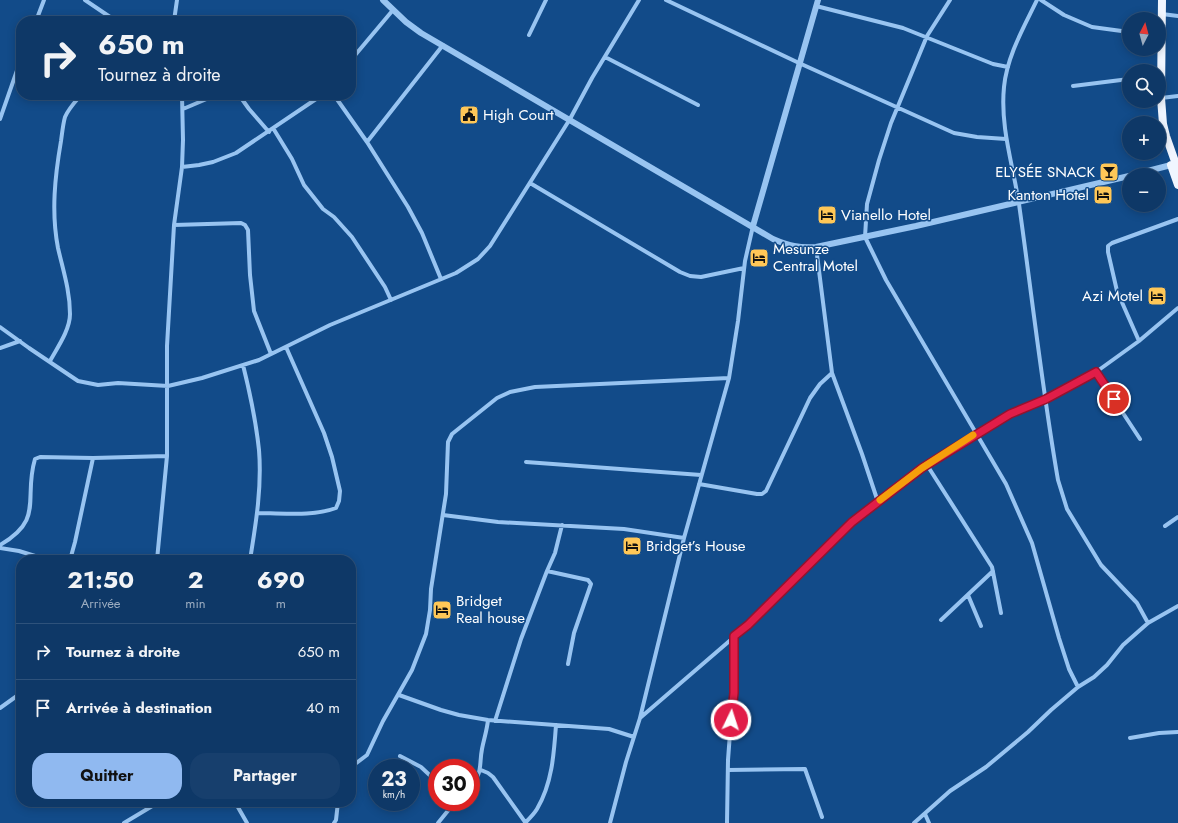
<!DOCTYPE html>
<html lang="fr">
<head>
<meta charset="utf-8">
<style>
	:root { --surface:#0e3867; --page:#173f6d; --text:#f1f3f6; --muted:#9bacc0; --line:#2e527b; --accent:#90b9f0 }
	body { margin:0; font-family:Jost,sans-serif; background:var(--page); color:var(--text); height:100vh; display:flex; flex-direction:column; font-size:15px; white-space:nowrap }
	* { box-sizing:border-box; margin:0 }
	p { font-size:13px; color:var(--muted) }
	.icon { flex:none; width:22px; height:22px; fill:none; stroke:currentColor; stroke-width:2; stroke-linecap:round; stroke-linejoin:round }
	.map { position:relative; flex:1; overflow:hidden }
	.drawer { position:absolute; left:16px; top:555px; width:340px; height:252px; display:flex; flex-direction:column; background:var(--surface); border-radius:16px; box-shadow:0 2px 10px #0003,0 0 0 1px var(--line) }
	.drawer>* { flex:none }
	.banner { position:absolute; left:16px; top:16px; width:340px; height:84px; border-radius:16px; box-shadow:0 2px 10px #0003,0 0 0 1px var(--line); background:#0e3867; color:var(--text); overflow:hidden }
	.needle { width:26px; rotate:6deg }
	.controls { position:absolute; left:1122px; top:12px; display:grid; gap:8px }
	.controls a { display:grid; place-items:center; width:44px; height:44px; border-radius:50%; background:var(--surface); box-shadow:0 2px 10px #0003,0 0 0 1px var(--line); font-size:20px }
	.speed { position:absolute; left:368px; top:759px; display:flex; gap:8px; font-size:20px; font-weight:700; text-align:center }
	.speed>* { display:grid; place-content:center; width:52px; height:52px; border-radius:50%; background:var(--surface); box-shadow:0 2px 10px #0003,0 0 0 1px var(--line); line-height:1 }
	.speed small { font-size:10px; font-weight:400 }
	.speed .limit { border:6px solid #d22; background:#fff; color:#111 }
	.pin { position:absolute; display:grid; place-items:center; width:34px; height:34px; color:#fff; margin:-17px; border:2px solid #fff; border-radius:50%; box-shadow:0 1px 4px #0007 }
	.me { position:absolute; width:44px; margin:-22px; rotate:4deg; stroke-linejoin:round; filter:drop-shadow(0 0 3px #0008) }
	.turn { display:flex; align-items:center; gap:14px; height:84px; padding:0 16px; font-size:18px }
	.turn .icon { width:52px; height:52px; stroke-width:2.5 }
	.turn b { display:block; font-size:28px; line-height:34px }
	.eta { display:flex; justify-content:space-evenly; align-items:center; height:68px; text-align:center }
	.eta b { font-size:24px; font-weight:700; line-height:28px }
	.cta { display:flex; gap:8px; margin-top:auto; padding:8px 16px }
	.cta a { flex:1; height:46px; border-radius:16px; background:var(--accent); color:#111; font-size:16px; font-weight:700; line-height:46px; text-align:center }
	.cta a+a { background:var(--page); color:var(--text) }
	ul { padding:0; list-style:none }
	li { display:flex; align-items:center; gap:12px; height:56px; padding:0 16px; border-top:1px solid var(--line) }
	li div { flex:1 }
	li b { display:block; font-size:15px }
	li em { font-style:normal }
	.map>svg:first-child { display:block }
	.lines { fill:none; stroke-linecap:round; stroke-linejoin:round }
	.minor { stroke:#98c4f1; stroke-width:4 }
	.tertiary { stroke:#98c4f1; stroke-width:6 }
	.trunk { stroke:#f0f6ff; stroke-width:8 }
	.route-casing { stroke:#92132f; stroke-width:10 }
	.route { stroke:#e11d48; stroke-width:7 }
	.slow { stroke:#f59e0b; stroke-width:7 }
	.labels { text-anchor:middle; stroke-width:3; stroke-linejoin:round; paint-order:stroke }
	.poi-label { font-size:15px; fill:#fff; stroke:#124b89; text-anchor:start }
</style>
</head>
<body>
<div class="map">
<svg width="1178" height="823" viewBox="0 0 1178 823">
	<rect width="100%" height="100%" fill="#124b89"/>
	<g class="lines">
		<path class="minor" d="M85 0 116 21
			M666 0 799 63 954 133 977 137 1006 139
			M950 0 927 36 891 123 879 160 867 204 865 237 886 280 1006 484 1032 543 1059 638 1069 669 1078 687
			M1037 0C1024 27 1007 56 1004 87 1000 127 1013 165 1019 204 1032 296 1042 388 1058 480L1067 509 1101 565 1137 603 1148 623
			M1041 0 1064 15 1092 27 1129 32
			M816 6 903 28 993 64 1008 67
			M1162 14 1178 16
			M36 21 44 0
			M174 21 177 0
			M529 35 546 0
			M605 57 698 105
			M351 60 393 10
			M1073 86 1129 79
			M239 95 249 109 269 132
			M334 95 367 142 408 207 422 233 441 279
			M1161 98 1178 96
			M183 109 216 95
			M0 119 21 59
			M273 128 292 159 304 185 323 209 334 217 352 237 385 287 391 300
			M367 142 443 45
			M182 167 199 165 213 162 236 153 322 95
			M530 183 680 272 690 276 701 277 744 268
			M174 225 241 223 245 225 248 230 250 275 254 311 271 354
			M816 247 832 373 862 454 878 502
			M0 327 29 348 78 381 98 385 118 383 168 386 202 378 259 360 330 325 456 273 478 259 490 246 570 119 592 78 639 0
			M1139 341 1117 291 1108 252V246L1112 243 1178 219
			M0 348 20 341
			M50 361C57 348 70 330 70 314 70 291 63 270 58 248 51 212 55 176 61 141 62 134 63 124 65 117 69 108 75 102 81 95
			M243 365C250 393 256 422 259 450 262 487 256 523 250 560
			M1096 372 1140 439
			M526 462 701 475
			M927 465 992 567 1001 613
			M699 484 757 494H762L766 491 810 398 820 384 832 373
			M258 513C283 513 312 517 336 508L339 501 340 491 332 457 324 433 286 347
			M443 515 498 522 624 529 684 538
			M1165 526 1178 517
			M0 545C45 519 23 499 35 459L40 457 93 458 167 456
			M0 548 19 551 48 560
			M70 560 75 542 93 458
			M157 560 167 456V346L174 225 182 167 183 140 182 95
			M547 571 588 580 591 584 574 633 568 664
			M968 595 981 626
			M941 620 993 571
			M399 695 441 710 459 715 488 720 609 729 634 737
			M0 708 21 693
			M640 718 748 625 852 522 922 468 1010 414 1046 399 1096 372 1139 341 1178 308
			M495 721 521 639 547 571 555 553 562 525
			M1130 738 1159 733 1178 732
			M400 756 421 767 437 782
			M351 767 367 755 383 721 412 670 426 634 430 610 431 589 446 494 448 442 452 434 497 398 510 392 535 387 729 378
			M481 770 488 773 493 777 525 822
			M728 770 805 769 822 817
			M471 785C483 773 479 764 482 749 484 739 487 730 488 720
			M235 802 247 823
			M925 814 929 823
			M124 823 159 802
			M334 823 336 820 338 802
			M438 823 455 802
			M525 823C529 819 534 814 537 809 552 784 554 754 556 725
			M610 823 626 762 640 718 684 538 729 378 738 321 745 261 753 226
			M727 823 728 760 733 693 734 636
			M914 823 950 791 986 767 1028 732 1051 710 1078 687 1094 677 1107 665 1123 645 1148 623 1178 606"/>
		<path class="tertiary" d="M383 0 406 22 421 33 773 239C789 246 799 248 816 247L916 226 1129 176
			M1132 175 1175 164
			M753 226 818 0"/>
		<path class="trunk" d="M1162 0 1161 98 1163 124 1166 136 1178 170
			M1171 165 1178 185"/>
	</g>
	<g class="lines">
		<defs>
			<path id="route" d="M731 720 734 693V636L748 625 852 522 922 468 1010 414 1046 399 1096 372 1114 399"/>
		</defs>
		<use href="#route" class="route-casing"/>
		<use href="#route" class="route"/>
		<path class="slow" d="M880 500 922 468 973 435"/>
	</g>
	<defs>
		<symbol id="civic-square" viewBox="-11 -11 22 22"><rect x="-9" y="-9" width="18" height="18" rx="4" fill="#ffc757" stroke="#124b89"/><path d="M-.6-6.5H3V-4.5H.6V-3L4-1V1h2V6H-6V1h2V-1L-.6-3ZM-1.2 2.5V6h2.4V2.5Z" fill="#111"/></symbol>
		<symbol id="bar-square" viewBox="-11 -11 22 22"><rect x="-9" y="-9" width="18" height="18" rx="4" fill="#ffc757" stroke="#124b89"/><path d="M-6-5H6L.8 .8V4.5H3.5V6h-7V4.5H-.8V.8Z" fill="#111"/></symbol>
		<symbol id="hotel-square" viewBox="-11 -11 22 22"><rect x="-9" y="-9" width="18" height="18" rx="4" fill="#ffc757" stroke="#124b89"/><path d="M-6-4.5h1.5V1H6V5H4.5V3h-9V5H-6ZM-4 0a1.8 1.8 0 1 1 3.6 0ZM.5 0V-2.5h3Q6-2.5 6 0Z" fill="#111"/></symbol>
	</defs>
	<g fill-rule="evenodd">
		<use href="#civic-square" x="458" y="104" width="22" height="22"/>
		<use href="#bar-square" x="1098" y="161" width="22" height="22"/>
		<use href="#hotel-square" x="1092" y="184" width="22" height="22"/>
		<use href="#hotel-square" x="816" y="204" width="22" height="22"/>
		<use href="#hotel-square" x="748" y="247" width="22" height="22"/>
		<use href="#hotel-square" x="1146" y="285" width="22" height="22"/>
		<use href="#hotel-square" x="621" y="535" width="22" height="22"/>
		<use href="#hotel-square" x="431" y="599" width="22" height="22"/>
	</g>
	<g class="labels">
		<g class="poi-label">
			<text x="483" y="120">High Court</text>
			<text x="1095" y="177" text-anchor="end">ELYSÉE SNACK</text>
			<text x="1089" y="200" text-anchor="end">Kanton Hotel</text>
			<text x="841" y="220">Vianello Hotel</text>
			<text x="773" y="254">Mesunze<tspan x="773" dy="17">Central Motel</tspan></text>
			<text x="1143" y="301" text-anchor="end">Azi Motel</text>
			<text x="646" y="551">Bridget’s House</text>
			<text x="456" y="606">Bridget<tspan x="456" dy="17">Real house</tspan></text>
		</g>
	</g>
</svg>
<div class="controls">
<a><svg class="needle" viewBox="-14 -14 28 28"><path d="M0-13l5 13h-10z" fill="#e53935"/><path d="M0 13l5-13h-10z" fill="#9bacc0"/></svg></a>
<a><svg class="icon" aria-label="search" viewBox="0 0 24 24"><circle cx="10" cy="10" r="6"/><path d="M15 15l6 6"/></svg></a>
<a>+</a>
<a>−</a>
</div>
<div class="speed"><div>23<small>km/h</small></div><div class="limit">30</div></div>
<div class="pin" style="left:1114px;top:399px;background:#d93025"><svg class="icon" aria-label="arrive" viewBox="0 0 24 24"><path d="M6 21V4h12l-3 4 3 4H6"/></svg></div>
<svg class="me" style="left:731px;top:720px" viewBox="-20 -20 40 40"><circle r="17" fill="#e11d48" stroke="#fff" stroke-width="3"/><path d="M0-11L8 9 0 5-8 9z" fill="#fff"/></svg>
<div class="banner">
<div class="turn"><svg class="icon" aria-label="right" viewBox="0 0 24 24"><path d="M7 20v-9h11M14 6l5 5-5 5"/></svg><div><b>650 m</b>Tournez à droite</div></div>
</div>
<section class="drawer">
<div class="eta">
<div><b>21:50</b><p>Arrivée</p></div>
<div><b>2</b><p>min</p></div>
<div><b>690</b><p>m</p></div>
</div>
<ul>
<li><svg class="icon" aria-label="right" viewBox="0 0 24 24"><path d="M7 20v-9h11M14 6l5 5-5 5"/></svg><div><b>Tournez à droite</b></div><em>650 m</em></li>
<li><svg class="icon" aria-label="arrive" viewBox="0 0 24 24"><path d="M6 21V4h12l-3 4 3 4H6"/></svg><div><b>Arrivée à destination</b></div><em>40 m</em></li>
</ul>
<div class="cta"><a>Quitter</a><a>Partager</a></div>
</section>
</div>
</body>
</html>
